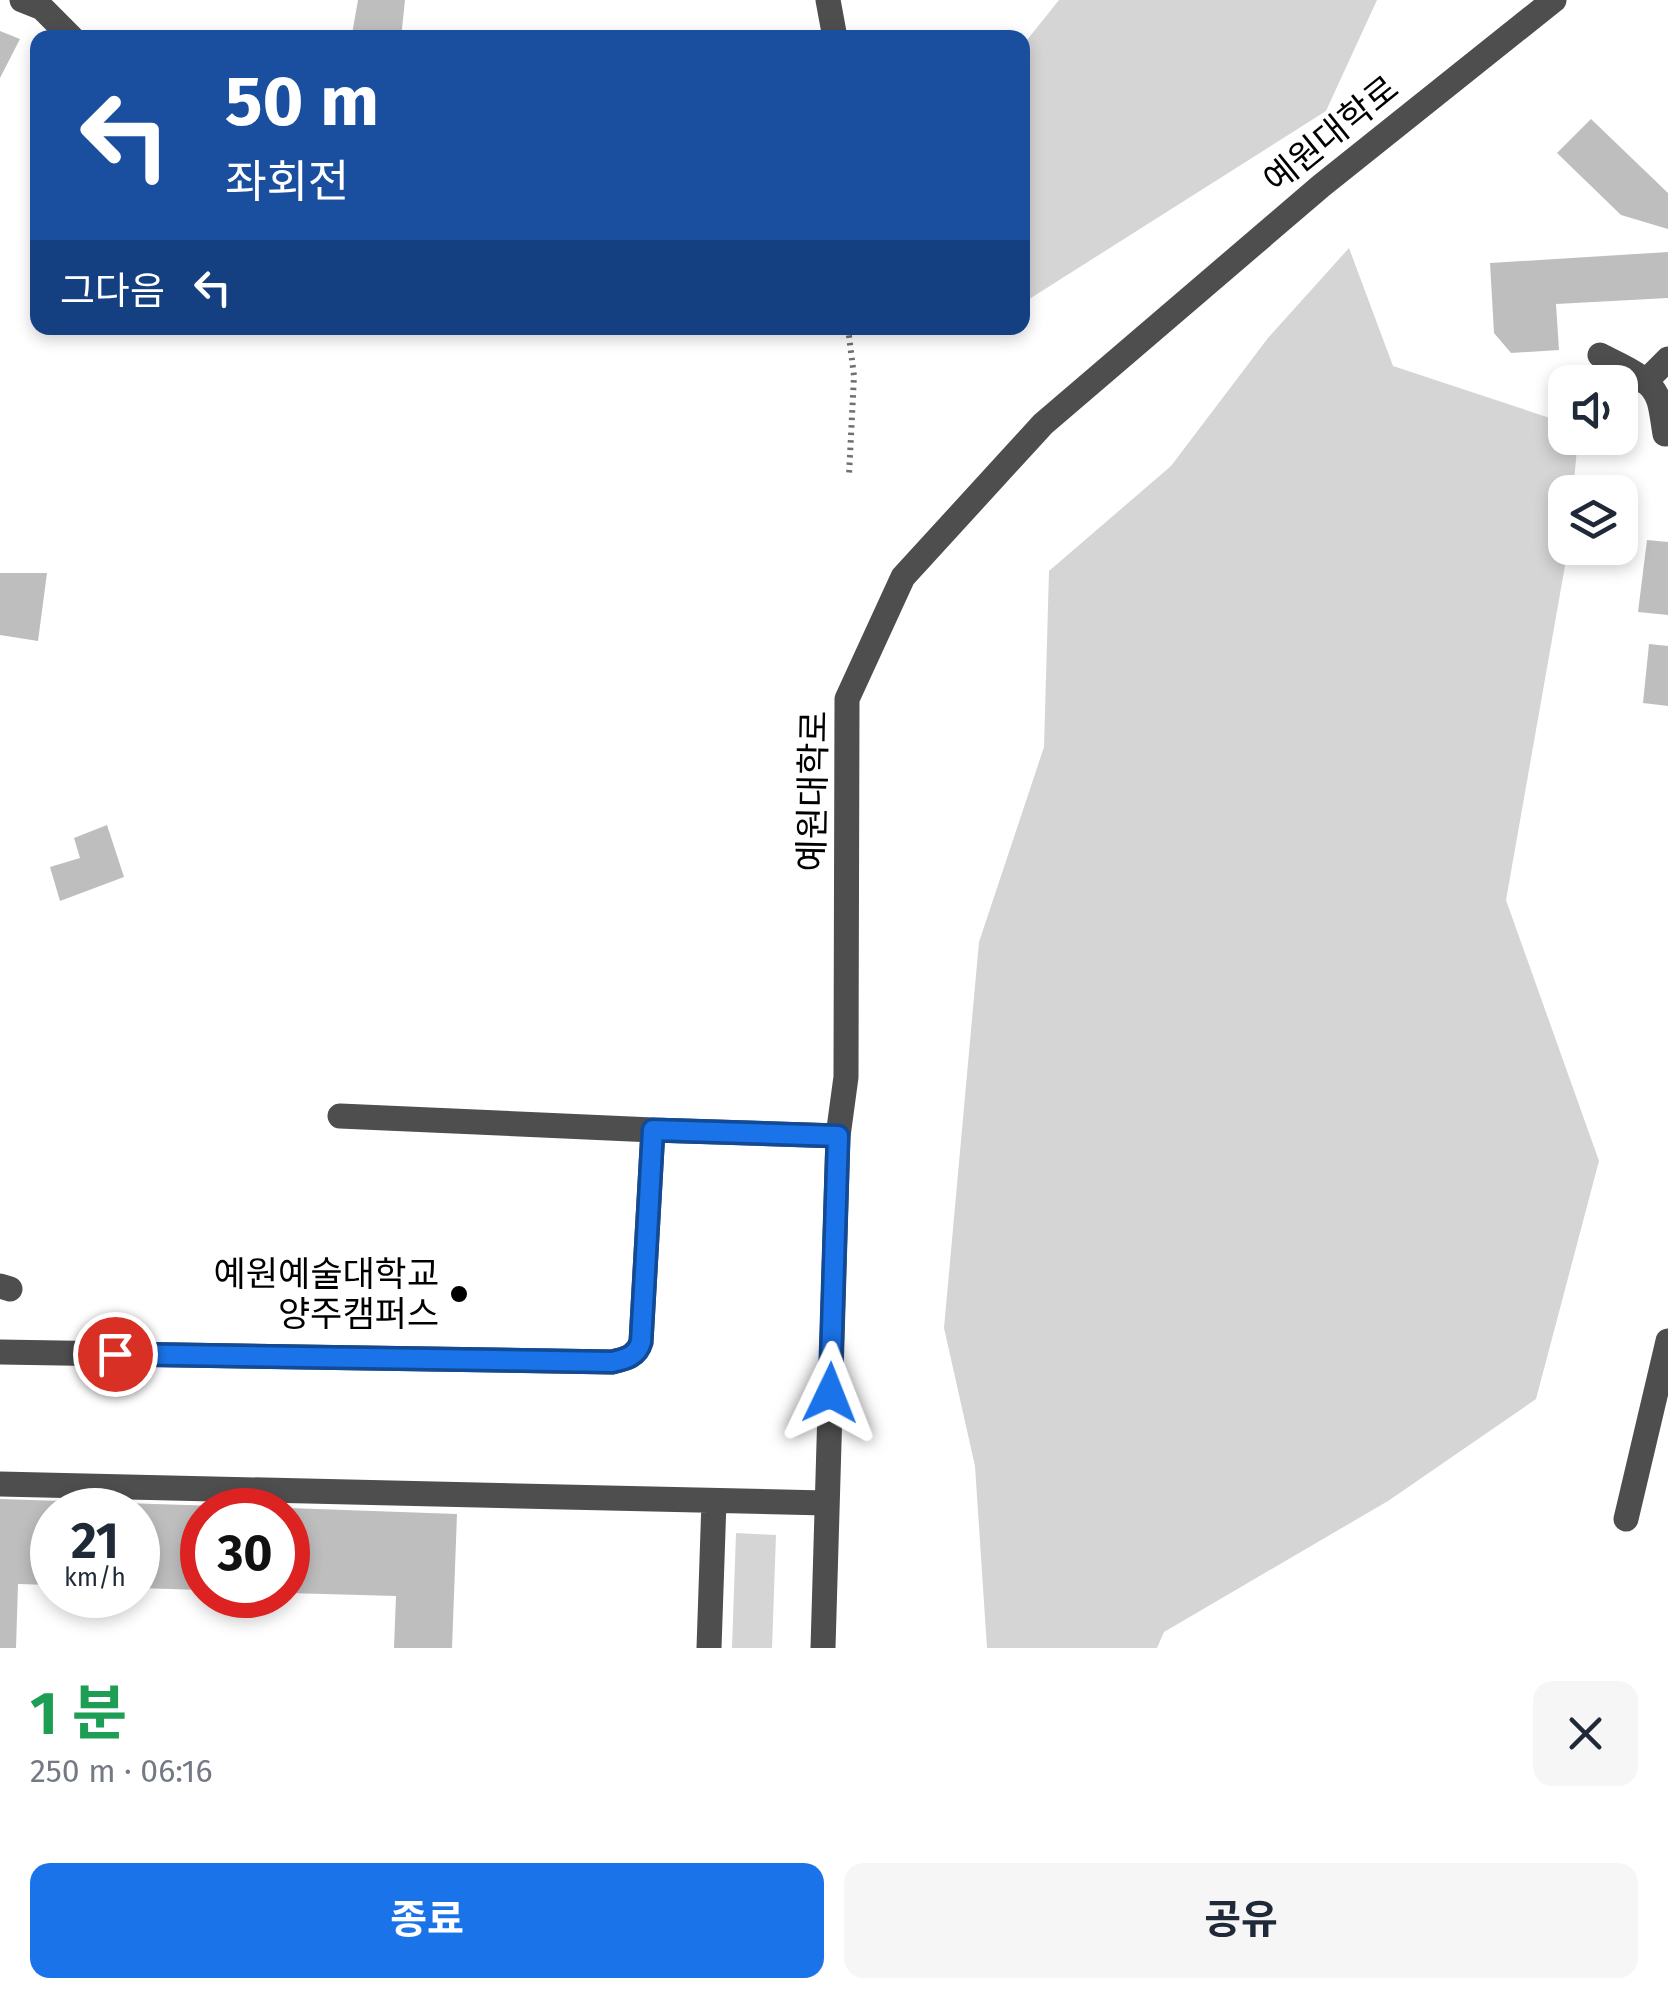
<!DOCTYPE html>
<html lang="ko">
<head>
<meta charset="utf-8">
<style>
	:root { --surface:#fff; --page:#f6f6f7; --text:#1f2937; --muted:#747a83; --accent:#1a73e8 }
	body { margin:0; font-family:"Fira Sans","Noto Sans KR",sans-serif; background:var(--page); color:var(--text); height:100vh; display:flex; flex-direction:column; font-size:38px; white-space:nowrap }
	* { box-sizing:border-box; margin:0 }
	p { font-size:32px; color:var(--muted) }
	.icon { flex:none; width:55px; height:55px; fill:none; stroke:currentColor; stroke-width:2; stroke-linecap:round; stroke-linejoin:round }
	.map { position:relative; height:1648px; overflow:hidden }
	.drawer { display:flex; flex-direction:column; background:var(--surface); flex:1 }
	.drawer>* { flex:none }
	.hud { position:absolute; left:30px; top:30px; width:1000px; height:305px; border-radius:20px; box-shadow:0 5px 15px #0003; background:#1a4fa0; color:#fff; overflow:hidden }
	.tools { position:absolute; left:1548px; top:365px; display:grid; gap:20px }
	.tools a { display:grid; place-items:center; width:90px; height:90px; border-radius:20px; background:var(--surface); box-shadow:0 5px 15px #0003; font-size:50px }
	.speed { position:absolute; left:30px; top:1488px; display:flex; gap:20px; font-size:50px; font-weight:700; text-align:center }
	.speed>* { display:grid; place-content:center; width:130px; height:130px; border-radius:50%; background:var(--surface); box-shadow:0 5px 15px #0003; line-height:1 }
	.speed small { font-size:25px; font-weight:400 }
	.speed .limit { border:15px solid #d22; background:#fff; color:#111 }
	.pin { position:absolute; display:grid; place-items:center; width:85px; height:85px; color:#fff; margin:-42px; border:5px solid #fff; border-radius:50%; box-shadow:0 2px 10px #0007 }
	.me { position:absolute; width:110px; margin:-55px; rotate:2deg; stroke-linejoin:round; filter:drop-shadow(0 0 8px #0008) }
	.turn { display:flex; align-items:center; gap:35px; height:210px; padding:0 30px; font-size:45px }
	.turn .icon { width:130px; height:130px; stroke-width:2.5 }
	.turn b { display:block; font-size:70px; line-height:85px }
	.then { display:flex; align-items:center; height:95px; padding:0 30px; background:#0003; gap:20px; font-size:38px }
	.round { display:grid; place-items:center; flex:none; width:105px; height:105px; border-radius:20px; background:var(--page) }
	.headline { display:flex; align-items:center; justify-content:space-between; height:170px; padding:0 30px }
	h1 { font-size:60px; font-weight:700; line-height:75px; color:#1e9e55 }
	.action { display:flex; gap:20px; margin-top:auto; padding:20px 30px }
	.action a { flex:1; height:115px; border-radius:20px; background:var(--accent); color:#fff; font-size:40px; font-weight:700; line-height:115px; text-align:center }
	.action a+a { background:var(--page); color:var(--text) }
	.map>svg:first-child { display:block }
	.green { fill:#d5d5d5 }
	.building { fill:#bebebe }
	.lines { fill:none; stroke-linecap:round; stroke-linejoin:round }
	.path { stroke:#707070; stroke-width:6; stroke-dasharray:2.5 5; stroke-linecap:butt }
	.minor { stroke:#4e4e4e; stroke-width:25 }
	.route-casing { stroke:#114b97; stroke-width:25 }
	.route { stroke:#1a73e8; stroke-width:18 }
	.poi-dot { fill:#000; stroke:#fff; stroke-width:4 }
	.labels { text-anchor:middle; stroke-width:8; stroke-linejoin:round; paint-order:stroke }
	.street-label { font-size:35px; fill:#000; stroke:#fff }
	.poi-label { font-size:35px; fill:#000; stroke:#fff; text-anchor:end }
</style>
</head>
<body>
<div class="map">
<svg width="1668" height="1648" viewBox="0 0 1668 1648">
	<rect width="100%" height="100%" fill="#fff"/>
	<path class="green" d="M1059 0H1377L1326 111 1023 303V45Z
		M1349 248 1393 366 1565 423V438H1578L1573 492H1565L1566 560 1506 900 1599 1161 1536 1399 1388 1501 1164 1632 1157 1648H987L975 1466 944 1328 979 942 1044 747 1049 571 1171 466 1268 338Z
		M736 1533 776 1535 772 1648H732Z"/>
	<path class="building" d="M358 0H405L401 38 352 34Z
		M0 31 20 39 0 78Z
		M1591 119 1668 193V229L1621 215 1557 153Z
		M1668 252V298L1556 304 1559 350 1511 353 1494 333 1490 263Z
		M1647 540 1668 542V615L1638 612Z
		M0 573H47L38 641 0 635Z
		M1649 644 1668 646V706L1643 703Z
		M107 825 124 877 60 901 50 867 80 858 74 838Z
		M0 1499 248 1507V1510H202V1590L138 1588V1510H52V1585L18 1584 16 1648H0Z
		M288 1508 457 1514 452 1648H394L396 1596 288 1593Z"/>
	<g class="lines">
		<path class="path" d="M848 328 854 376 849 475"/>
		<path class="minor" d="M22 0 42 8 72 38
			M828 0 835 38
			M1600 355C1620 366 1651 376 1659 401 1662 411 1663 423 1665 434
			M1645 382 1668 359
			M340 1116 653 1130
			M0 1286 10 1289
			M0 1352 612 1362C626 1359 637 1356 641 1342L653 1130 838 1136
			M0 1484 826 1503
			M1626 1519 1668 1341
			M709 1648 714 1501
			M823 1648 838 1136 846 1077 847 699 903 577 1043 424 1321 186 1554 0"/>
	</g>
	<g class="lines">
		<defs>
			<path id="route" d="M115 1354 612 1362C626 1359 637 1356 641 1342L653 1130 838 1136 830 1393"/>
		</defs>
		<use href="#route" class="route-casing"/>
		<use href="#route" class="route"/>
	</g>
	<circle class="poi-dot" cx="459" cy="1294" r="10"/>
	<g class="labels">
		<g class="street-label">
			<text transform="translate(1331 134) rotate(-39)" y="12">예원대학로</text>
			<text transform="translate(813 791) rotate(-89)" y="12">예원대학로</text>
		</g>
		<g class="poi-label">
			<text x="439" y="1286">예원예술대학교<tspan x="439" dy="40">양주캠퍼스</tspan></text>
		</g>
	</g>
</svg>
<div class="tools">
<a><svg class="icon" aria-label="sound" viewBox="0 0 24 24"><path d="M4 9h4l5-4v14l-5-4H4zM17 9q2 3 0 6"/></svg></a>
<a><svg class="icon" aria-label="layers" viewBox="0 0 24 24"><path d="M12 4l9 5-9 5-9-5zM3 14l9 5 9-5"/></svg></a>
</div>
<div class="speed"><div>21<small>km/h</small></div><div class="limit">30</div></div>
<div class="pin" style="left:115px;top:1354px;background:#d93025"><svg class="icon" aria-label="arrive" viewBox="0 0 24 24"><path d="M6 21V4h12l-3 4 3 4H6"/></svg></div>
<svg class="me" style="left:830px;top:1393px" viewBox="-20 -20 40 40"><path d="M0-17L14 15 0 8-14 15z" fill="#1a73e8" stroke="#fff" stroke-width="4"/></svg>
<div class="hud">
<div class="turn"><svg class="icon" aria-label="left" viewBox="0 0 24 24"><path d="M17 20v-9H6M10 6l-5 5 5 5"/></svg><div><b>50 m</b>좌회전</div></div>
<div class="then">그다음<svg class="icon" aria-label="left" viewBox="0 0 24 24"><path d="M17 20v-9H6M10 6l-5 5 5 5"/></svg></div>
</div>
</div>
<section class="drawer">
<div class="headline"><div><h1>1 분</h1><p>250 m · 06:16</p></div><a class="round"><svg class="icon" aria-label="close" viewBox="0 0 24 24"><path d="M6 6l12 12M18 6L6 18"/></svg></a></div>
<div class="action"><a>종료</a><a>공유</a></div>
</section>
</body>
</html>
